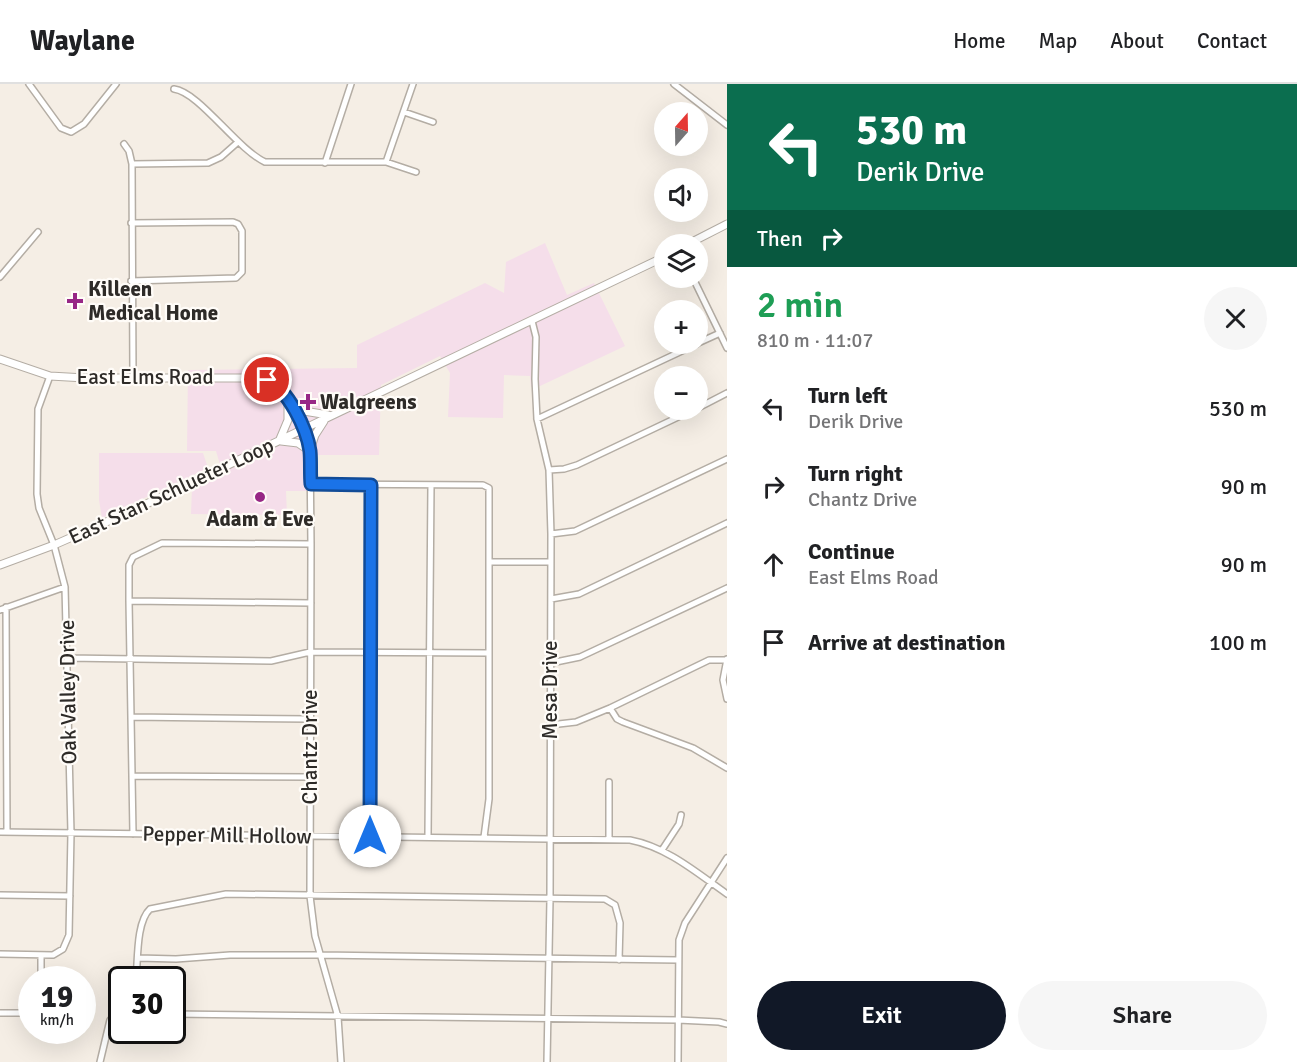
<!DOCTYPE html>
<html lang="en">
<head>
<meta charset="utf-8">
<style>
	:root { --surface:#fff; --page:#f6f6f6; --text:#202124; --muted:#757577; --line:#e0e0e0; --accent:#111827 }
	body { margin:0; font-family:Signika,sans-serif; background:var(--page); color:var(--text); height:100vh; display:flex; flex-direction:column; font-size:22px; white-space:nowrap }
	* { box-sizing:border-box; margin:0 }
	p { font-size:20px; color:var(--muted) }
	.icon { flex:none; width:33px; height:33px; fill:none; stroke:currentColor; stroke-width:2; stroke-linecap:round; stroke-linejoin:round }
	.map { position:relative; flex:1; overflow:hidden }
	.side { display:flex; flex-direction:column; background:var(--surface); width:570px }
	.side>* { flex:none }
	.banner { background:#0b6e4f; color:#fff; overflow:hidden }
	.needle { width:39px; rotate:20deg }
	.fabs { position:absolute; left:654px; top:18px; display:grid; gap:12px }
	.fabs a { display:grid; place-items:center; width:54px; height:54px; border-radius:50%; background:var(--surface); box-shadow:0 6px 24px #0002; font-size:30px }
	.speed { position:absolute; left:18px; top:882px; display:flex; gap:12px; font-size:30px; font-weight:700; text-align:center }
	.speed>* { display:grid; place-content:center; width:78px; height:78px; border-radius:50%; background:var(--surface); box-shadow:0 6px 24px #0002; line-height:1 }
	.speed small { font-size:15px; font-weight:400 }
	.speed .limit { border:3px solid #111; border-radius:9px; background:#fff; color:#111 }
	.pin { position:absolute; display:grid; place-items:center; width:51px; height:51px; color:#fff; margin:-26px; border:3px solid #fff; border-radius:50%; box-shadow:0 2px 6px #0007 }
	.me { position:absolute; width:66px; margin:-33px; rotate:0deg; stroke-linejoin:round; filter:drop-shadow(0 0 4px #0008) }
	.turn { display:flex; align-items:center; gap:21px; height:126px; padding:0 30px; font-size:27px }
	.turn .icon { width:78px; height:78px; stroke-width:2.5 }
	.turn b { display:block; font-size:42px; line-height:51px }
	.then { display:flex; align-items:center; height:57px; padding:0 30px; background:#0003; gap:12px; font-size:22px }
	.round { display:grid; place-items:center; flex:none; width:63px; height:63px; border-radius:32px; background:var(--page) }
	.summary { display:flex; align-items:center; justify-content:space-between; height:102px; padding:0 30px }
	h1 { font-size:36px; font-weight:600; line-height:45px; color:#1e9e55 }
	.button { display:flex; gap:12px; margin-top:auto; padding:12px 30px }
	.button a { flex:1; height:69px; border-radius:36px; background:var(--accent); color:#fff; font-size:24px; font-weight:600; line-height:69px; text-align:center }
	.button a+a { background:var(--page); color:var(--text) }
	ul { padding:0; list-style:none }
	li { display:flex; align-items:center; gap:18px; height:78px; padding:0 30px }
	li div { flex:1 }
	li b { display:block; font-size:22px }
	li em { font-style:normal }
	header { display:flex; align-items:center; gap:36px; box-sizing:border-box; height:84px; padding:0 30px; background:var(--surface); border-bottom:2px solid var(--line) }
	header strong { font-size:28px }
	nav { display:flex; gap:33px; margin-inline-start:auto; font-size:21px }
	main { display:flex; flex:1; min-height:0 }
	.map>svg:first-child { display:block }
	.commercial { fill:#f5deea }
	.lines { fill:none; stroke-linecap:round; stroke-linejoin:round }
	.minor-casing { stroke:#b4ada4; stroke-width:8 }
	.major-casing { stroke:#b4ada4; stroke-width:9 }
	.minor { stroke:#fff; stroke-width:5 }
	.major { stroke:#fff; stroke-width:7 }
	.route-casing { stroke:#114b97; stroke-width:15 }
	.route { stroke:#1a73e8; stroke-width:10 }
	.poi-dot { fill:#972786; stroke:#fffcf8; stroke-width:2 }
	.labels { text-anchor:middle; stroke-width:4.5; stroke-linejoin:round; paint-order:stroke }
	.poi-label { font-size:21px; font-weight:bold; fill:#2e2b28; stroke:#fffcf8; text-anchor:start }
	.street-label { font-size:21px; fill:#2e2b28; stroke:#fffcf8 }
</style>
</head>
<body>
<header>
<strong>Waylane</strong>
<nav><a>Home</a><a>Map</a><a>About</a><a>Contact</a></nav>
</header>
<main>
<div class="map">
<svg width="727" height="978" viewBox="0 0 727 978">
	<rect width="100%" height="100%" fill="#f5eee5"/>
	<path class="commercial" d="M545 159 567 211 594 199 625 262 540 302 531 303 530 292 504 291 503 334 448 333 450 289 440 272 381 301 379 371H313L312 407H286L287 431 191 430 192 404 223 391 216 367H187L188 286 357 284V261L485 199 504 209 506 178Z
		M99 369H203L208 384 102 434 99 416Z"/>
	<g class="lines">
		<defs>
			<path id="minor" d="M29 0 61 44 71 48 84 40 116 0
				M674 0 727 41
				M174 5C199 8 237 65 265 78H386L413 0
				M404 28 433 38
				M124 60 129 67 132 80 133 294
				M386 78 416 88
				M325 79 351 0
				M132 80 208 79 221 73 238 58
				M131 139 233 138 238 140 242 147V188L236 194 131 197
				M0 193 38 148
				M693 194 727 264
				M532 237 536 253 535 295 537 335 549 386 551 450 550 815 547 978
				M698 259 720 249
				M698 324 727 309
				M537 335 697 260
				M303 345 310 366 311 460 310 812 315 852 338 933 341 978
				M549 386 564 385 577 381 693 326
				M311 400 483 401 489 404V715L484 753
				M551 450 575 447 727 375
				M490 478H551
				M551 515 579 510 727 439
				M129 517 311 519
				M6 523 7 748
				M0 526 65 503
				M67 574 271 577 310 568 489 569
				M727 575 723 596 727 615
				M551 579 580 573 727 504
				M610 624 617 635 623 638 693 664 727 684
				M131 633 309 635
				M550 641 576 638 610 624 709 576H727
				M132 692 310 693
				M0 748 630 756C667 763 697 789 727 810
				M133 750 129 517V481L133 473 162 459 311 460
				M370 752 371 401
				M428 752 431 401
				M609 755V698
				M662 766 679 740 681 731
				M0 811 70 812
				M0 870 53 871 63 865 69 851 71 749 65 503 54 461 39 424 37 410 38 325 50 292
				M41 871V896
				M138 874 176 875 230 871H320L678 876
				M136 896C138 876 136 838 150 825L226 810 605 815 615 821 620 839 619 876
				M0 929H24L32 926
				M172 930 678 936 719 938 727 940
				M100 978 110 936 122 924
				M678 978 679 856 685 839 727 774"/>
			<path id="major" d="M688 160 727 140
				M0 275 50 292 85 294H260C284 300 294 324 303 345
				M294 320 304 327 328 331
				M280 355 288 336V317
				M281 357 298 359 310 367
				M310 366 315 351 324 337
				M0 481 54 461 138 424 664 173"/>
		</defs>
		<use href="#minor" class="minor-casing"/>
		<use href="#major" class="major-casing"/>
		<use href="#minor" class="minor"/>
		<use href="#major" class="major"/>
	</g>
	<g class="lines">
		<defs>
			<path id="route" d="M267 296C288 305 307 345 310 367 311 378 310 390 311 400L371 401 370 752"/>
		</defs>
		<use href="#route" class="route-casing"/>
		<use href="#route" class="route"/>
	</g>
	<g class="poi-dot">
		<path d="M72 208h6v6h6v6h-6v6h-6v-6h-6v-6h6z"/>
		<path d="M305 309h6v6h6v6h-6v6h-6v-6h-6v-6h6z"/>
		<circle cx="260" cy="413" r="6"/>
	</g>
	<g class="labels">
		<g class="poi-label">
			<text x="88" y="212">Killeen<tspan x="88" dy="24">Medical Home</tspan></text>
			<text x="320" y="325">Walgreens</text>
			<text x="260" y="442" text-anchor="middle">Adam &amp; Eve</text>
		</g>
		<g class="street-label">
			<text x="145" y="300">East Elms Road</text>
			<text transform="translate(171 407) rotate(-25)" y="7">East Stan Schlueter Loop</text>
			<text transform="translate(550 606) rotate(-90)" y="7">Mesa Drive</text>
			<text transform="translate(68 608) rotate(-91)" y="7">Oak Valley Drive</text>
			<text transform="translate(310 663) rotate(-90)" y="7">Chantz Drive</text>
			<text transform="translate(227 751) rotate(1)" y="7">Pepper Mill Hollow</text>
		</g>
	</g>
</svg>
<div class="fabs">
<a><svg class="needle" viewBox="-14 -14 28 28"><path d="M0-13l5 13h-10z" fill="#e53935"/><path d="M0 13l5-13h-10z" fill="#757577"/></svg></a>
<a><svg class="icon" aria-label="sound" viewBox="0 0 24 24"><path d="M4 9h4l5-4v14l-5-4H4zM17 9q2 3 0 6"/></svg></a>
<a><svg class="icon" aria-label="layers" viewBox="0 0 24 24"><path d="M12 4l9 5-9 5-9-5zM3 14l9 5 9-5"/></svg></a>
<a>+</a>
<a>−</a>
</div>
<div class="speed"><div>19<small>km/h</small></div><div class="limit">30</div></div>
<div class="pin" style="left:267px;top:296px;background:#d93025"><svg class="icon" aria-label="arrive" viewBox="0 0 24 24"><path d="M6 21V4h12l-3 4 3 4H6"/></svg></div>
<svg class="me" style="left:370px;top:752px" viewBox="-20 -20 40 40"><circle r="19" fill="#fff"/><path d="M0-13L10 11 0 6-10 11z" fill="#1a73e8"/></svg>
</div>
<section class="side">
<div class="banner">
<div class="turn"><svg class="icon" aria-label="left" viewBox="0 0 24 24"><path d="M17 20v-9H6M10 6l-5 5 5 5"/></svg><div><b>530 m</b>Derik Drive</div></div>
<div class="then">Then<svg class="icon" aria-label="right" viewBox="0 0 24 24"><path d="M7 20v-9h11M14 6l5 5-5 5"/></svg></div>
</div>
<div class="summary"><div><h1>2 min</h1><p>810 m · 11:07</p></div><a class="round"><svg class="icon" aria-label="close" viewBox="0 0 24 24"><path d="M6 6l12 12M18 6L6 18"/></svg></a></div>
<ul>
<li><svg class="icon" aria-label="left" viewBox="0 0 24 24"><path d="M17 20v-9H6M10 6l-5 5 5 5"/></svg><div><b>Turn left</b><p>Derik Drive</p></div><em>530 m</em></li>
<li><svg class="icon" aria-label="right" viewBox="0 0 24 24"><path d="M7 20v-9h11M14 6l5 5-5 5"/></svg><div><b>Turn right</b><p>Chantz Drive</p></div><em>90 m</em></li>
<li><svg class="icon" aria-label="ahead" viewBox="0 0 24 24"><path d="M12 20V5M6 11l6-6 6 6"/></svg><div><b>Continue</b><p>East Elms Road</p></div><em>90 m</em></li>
<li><svg class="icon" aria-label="arrive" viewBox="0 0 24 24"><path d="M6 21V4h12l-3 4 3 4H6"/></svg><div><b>Arrive at destination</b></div><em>100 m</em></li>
</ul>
<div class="button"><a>Exit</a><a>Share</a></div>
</section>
</main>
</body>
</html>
